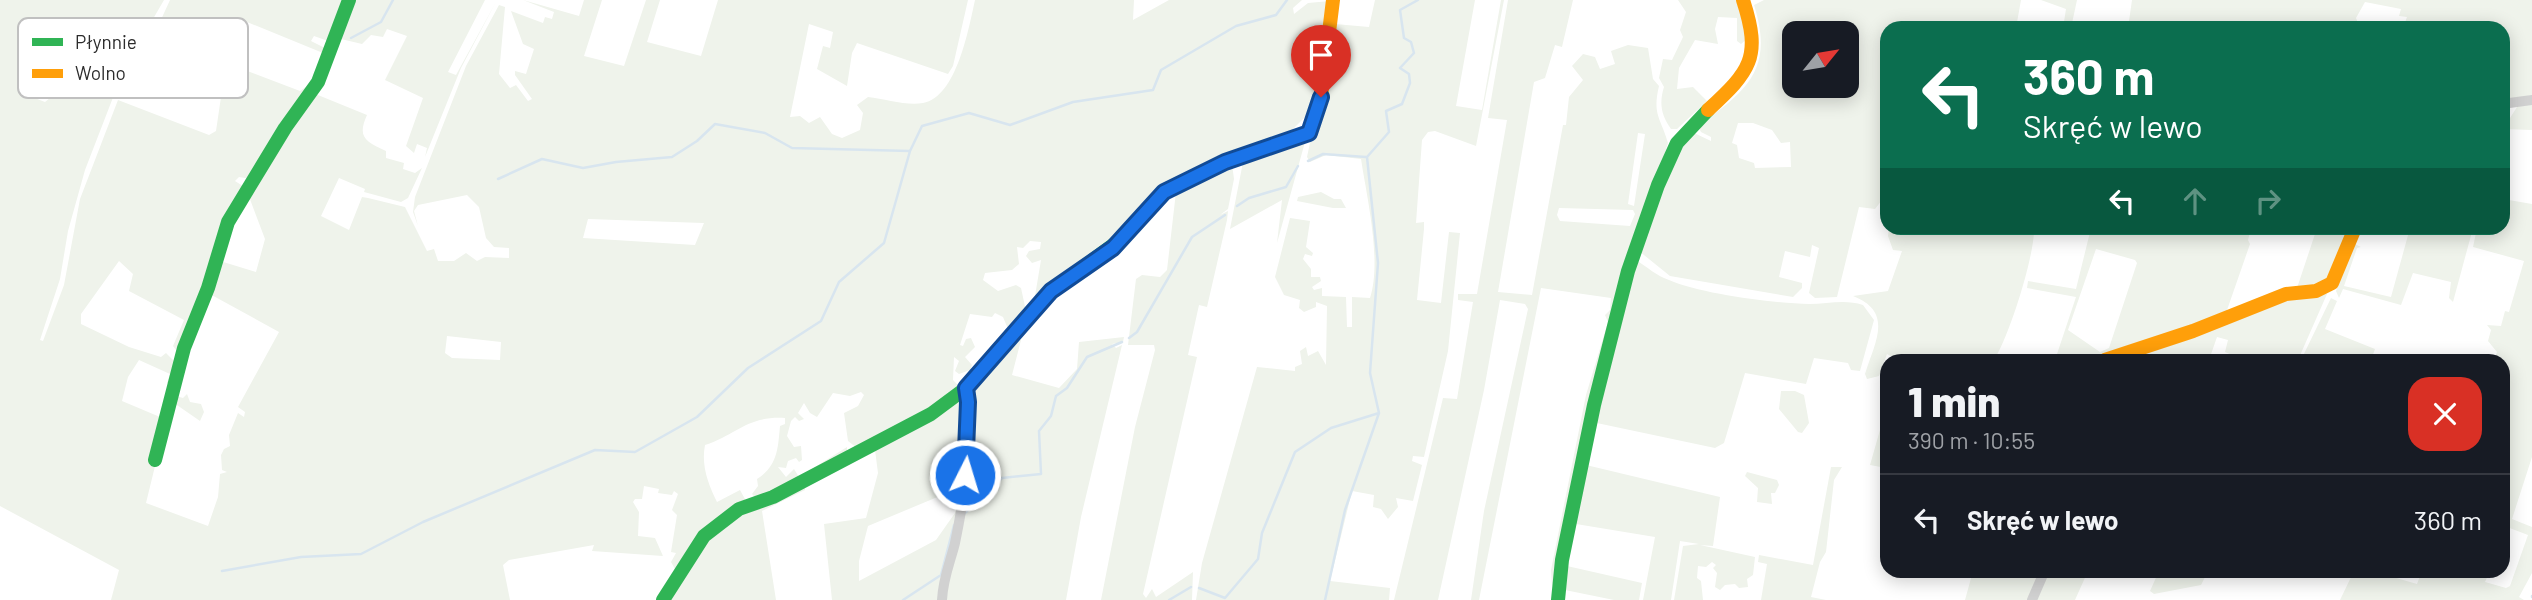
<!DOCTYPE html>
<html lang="pl">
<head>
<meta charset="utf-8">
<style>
	:root { --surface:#171b24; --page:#20242c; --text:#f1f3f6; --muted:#9ea1a6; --line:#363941 }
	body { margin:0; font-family:Barlow,sans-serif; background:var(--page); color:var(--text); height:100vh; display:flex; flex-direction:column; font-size:26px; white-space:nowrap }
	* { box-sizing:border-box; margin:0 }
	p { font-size:23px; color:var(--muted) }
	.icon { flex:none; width:38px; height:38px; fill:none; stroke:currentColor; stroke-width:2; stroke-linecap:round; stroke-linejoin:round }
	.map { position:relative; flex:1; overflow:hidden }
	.drawer { position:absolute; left:1880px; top:354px; width:630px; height:224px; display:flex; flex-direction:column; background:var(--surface); border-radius:21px; box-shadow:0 4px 18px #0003 }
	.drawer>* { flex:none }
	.banner { position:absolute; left:1880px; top:21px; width:630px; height:214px; border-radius:21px; box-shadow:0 4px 18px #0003; background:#0b6e4f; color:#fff; overflow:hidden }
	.needle { width:46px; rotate:60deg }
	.tools { position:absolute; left:1782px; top:21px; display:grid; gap:14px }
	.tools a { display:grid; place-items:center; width:77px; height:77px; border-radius:14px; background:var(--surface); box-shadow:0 4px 18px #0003; font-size:35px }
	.pin { position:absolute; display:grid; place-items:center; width:60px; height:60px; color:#fff; margin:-72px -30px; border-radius:50% 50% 50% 0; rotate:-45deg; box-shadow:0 0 7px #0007 }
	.pin .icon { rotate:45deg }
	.me { position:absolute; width:77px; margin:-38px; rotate:5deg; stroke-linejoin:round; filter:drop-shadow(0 0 5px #0008) }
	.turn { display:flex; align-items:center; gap:24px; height:147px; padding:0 28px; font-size:32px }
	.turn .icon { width:91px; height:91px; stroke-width:2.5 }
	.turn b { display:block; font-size:49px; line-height:60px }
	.lanes { display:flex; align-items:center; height:66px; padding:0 28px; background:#0003; justify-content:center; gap:35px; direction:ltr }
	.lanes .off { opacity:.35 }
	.round { display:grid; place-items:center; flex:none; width:74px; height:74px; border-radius:21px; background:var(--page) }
	.headline { display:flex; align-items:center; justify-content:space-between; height:119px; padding:0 28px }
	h1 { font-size:42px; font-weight:800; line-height:52px }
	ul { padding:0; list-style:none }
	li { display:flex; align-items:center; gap:21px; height:91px; padding:0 28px; border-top:2px solid var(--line) }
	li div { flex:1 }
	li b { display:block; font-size:26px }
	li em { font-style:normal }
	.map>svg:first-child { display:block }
	.green { fill:#eff3eb; fill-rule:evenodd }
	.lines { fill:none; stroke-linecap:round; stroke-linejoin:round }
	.stream { stroke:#d8e5ef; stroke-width:2.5 }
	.street { stroke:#d1d1d1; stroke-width:10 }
	.fast { stroke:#30b455; stroke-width:14 }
	.slow { stroke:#ff9f0a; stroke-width:14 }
	.route-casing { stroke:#114b97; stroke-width:18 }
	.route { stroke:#1a73e8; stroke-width:12 }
	.key { fill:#fff; stroke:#c0c0c0; stroke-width:2 }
	.key-label { font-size:19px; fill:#2c2c2c }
</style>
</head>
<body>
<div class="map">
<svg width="2532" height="600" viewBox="0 0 2532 600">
	<rect width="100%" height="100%" fill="#fff"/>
	<path class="green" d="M0 0H164L124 69 85 170 68 231 60 279 40 340 43 341 64 285 80 199 118 100 209 135 216 131 226 63 300 91 307 86 251 179 239 177 235 181 246 188 176 350 173 346 184 320 129 291 133 274 119 261 81 314V324L129 347 161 357 166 353 175 362 172 385 167 383 170 374 139 360 128 377 122 401 160 417 157 458 146 503 208 526 218 497 220 474 227 472 222 470 221 455 224 449 230 446 229 435 238 413 244 417 245 412 238 407 279 332 208 293 220 261 256 272 265 239 248 194 313 93 367 115C357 137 365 141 386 151V158L404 163 403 169 415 173 422 168 408 198 401 202 364 192 365 189 339 178 321 216 349 230 362 197 368 198 405 207 427 251 434 249 438 261H454L466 253 477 261 485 257 509 258V248L494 247 486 238 479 207 467 195 418 205 414 211 418 226 413 212 415 197 466 66 499 5 505 7 499 74 510 88 516 85 528 101 532 99 515 75V71L526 74 534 49 523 44 511 11 543 23 545 17 552 19 554 12 523 0 579 16 584 0H602L584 56 624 66 646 0H660L647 42 701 56 718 0H968L953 66 948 74 857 43 852 53 847 86 817 69 823 46 830 48 833 32 809 24 790 117 800 116 809 123 820 117 832 134 842 138 860 130 863 113 857 105 868 97C885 99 907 106 923 103 957 97 969 27 975 0H1134L1133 20 1169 0H1302L1293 8 1294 14 1308 3 1330 1 1314 97 1306 116 1291 131 1179 176 1156 191 1116 241 1034 302 1041 260 1032 263 1026 256 1029 251 1040 249 1041 242 1030 241 1023 248 1017 247 1019 264 1012 270 985 273 983 280 998 291 1016 285 1021 288 1026 311 1008 329 1003 317 995 313 992 317 970 314 960 345 963 346 966 339 971 338 975 347 965 357 972 365 970 370 959 374 955 371 959 361 954 357 953 380 959 386 938 407 857 448 848 441 844 413 858 406 864 395 861 392 850 396 833 393 817 417 810 413 804 403 798 413 804 419 799 421 795 417 791 421 787 436 794 447 801 446 802 460 799 462 796 458 788 461 786 468 778 467 786 477 794 469 799 477 847 447V453L800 481 755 497 752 494 758 486 757 479C778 466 778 447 780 426L785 424V418C746 416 738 434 705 445 701 465 708 484 717 502L740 490 746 501 675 569 671 562 676 553 671 552 677 515 672 510 678 494 674 491 672 495 658 493 659 489 644 486 642 499H635L633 502 639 512 638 536 655 538 663 556 592 551 594 545 509 560 503 565 510 600H111L119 570 0 506ZM30 79 41 82V86L50 90V98L45 102 27 95ZM588 219 703 223H704L695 245 583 238ZM447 336 501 342 500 360 452 358 445 353Z
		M170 0H346L328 41 314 36 311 41 325 48 316 76 313 75 323 53 247 22 233 48 160 29 159 24Z
		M351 0H485L448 72 456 75 497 0 461 68 425 157 427 148 417 144 414 153 406 146 423 98 385 80 407 36 387 29 383 37 371 35 362 44 341 39Z
		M1375 0H1475L1456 106 1482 110 1501 0H1504L1476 146 1435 131 1428 132 1422 140 1416 223 1424 222V229L1417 300 1441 303 1449 232 1460 233 1448 351 1424 457 1413 456 1412 461 1422 465 1413 501 1396 498 1398 507 1388 519 1381 509 1373 507 1374 495 1352 491 1330 581 1390 588 1389 600H1196L1202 563 1257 367 1295 371V367L1302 364 1300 351 1306 347 1308 356 1318 351 1326 365 1327 306 1316 302V307L1304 312 1299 308 1300 300 1284 295 1275 277 1290 218 1310 221 1306 247 1313 253 1312 256 1305 254 1303 259 1311 269V277H1320L1321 281 1312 287 1314 290 1322 288V296L1346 297 1347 327H1352V297L1370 298C1382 261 1367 198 1361 159L1326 155 1310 162 1307 157 1335 24 1369 27Z
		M1508 0H1573L1562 47 1555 45 1545 78 1534 82 1498 292 1532 295 1563 125H1566L1569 97 1583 80 1572 66 1583 54 1595 57 1600 69 1615 64 1611 51 1628 45 1648 48 1653 79 1659 86C1652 115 1661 118 1668 143L1618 301 1552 587 1551 570 1586 395 1608 322 1605 315 1610 310 1611 298 1541 288 1479 600H1471L1484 511 1528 309 1525 304 1500 300 1484 390 1438 600H1394L1443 398 1457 399 1473 302 1458 300V294H1477L1507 120 1488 118ZM1638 133 1645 134 1634 206 1628 204ZM1559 208 1633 210 1635 214 1630 226 1560 221 1557 215Z
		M1678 0H1736L1748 38 1741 44 1737 41V18L1718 17 1715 29 1718 44 1695 40 1679 68 1677 89 1693 87 1707 101 1677 129H1671C1661 115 1659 103 1664 87L1659 78 1663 59 1672 60 1683 37 1680 30 1686 12Z
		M1764 0H2021L2016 28H1886V201L1882 200 1875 209 1859 207 1837 297 1815 298 1809 293 1819 248 1812 245 1810 257 1785 251 1779 277 1802 283V288L1793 297 1670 276 1639 251 1672 160 1692 132 1711 141V137L1701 132 1698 126C1745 91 1775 71 1754 5ZM1794 33H1846V86H1794ZM1738 123H1753L1772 130 1781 143 1790 142 1791 167 1755 168 1754 163 1739 158 1737 145 1732 143Z
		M2041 0H2077L2071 28H2063L2066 9Z
		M2132 0H2532V95L2503 101V67L2508 59 2503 51 2502 28H2403L2407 17 2399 16 2401 9 2365 2 2356 18 2360 28H2128Z
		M2532 101V130L2503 129 2517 107Z
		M1305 142 1277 243 1282 200 1230 229 1243 162Z
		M1232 164 1234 179 1228 209 1220 215 1228 211 1227 220 1207 307 1199 305 1188 355 1197 357 1143 594 1146 598 1152 589 1156 597 1193 572 1192 600H1101L1135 427 1155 350 1154 345H1128L1136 279 1142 275 1160 277 1167 270 1176 192Z
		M1321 192 1334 199H1341L1346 208H1333L1297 201 1298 197Z
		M2503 199 2532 204V457L2512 519 2532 527V573L2519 597 2524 600H2340L2354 571H2372L2417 584 2422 571H2490L2485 582 2506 588 2510 586 2528 535 2507 527 2503 535 2502 360H2494L2497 352 2488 341 2491 330 2487 325 2501 326 2505 311 2509 312 2524 261 2473 247 2477 228H2502Z
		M1889 228H1974V231L2034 228C2035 255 2009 337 1994 360H1898L1887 354 1879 376 1867 379 1865 374C1875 342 1894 312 1853 296L1888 291 1902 251 1893 250 1888 236Z
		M2091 228H2251L2248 240 2250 244 2226 313 2101 357 2057 354 2076 297 2027 288 2028 281 2076 289ZM2096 249 2135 260 2137 263 2109 348 2100 352 2068 330Z
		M2317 228H2353L2327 282 2297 288Z
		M2410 228H2473L2453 302 2449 298 2451 282 2413 273 2401 305 2343 289 2339 298 2336 291 2355 244 2361 247 2357 248 2344 286 2391 297Z
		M1636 260C1647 267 1657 276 1669 280 1701 294 1773 303 1809 304 1828 304 1845 299 1863 305L1874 320 1860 371 1851 370 1848 363 1814 358 1806 384 1745 373 1724 443 1715 448 1592 422Z
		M2323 290 2327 294 2298 360H2230L2232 355 2225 352 2228 340 2217 337 2209 360H2112L2265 303Z
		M2331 298 2337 301 2325 329 2375 349 2371 360H2301Z
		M1124 337 1123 342 1112 344 1116 348 1122 345 1081 517 1066 600H944L968 471 972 381 1015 338 1021 340 1012 375 1059 388 1077 369 1079 342Z
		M1781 391H1795L1804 395 1809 423 1802 433 1798 432 1779 409Z
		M964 393 966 446 962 484 940 600H832L824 524 866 518 878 473 875 450ZM959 488 955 513 936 540 859 581V561L868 526Z
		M187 394 190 402 201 404 204 412 200 421 174 403 176 396 183 398Z
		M1886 409V468L1870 465Z
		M1586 465 1720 497 1713 546 1700 545 1755 557 1753 575 1747 579 1748 587 1739 588 1735 584 1725 585 1720 590 1715 587 1717 573 1713 568 1716 565 1712 562 1706 567 1698 566 1697 578 1701 581 1703 600H1674L1683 546 1699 544 1680 541 1671 600H1643L1655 537 1576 524Z
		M1831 467H1842L1834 480 1826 552 1820 562 1811 597 1826 600H1761L1767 564 1758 562 1759 555 1813 565Z
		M1747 472 1777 480 1779 485 1775 493H1771L1772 504 1757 502 1758 488 1745 476Z
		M805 486V490L762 511 776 600H669L678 579 723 522Z
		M1567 566 1642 583 1639 600H1614L1565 590Z
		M1973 571H2043L2029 600H1965Z
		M2048 571H2088L2075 600H2034Z
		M2159 571V570L2208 571 2201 585 2154 594 2150 591Z"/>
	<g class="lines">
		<path class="stream" d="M351 38 381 22 393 0
			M1308 161 1323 154 1366 157
			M498 179 542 159 583 168 616 162 672 157 697 141 715 124 765 133 792 148 910 151
			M1237 206 1249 198 1286 187 1298 166
			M1129 338 1137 332 1192 237 1225 215
			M964 514 1002 478 1041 474 1039 431 1051 416 1056 396 1067 388 1087 357 1122 342
			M222 571 301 557 361 554 423 522 595 450 635 452 697 417 748 368 821 321 839 282 884 243 910 151 922 126 969 113 1010 125 1073 102 1153 90 1161 70 1236 26 1276 15 1287 0
			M1199 588 1225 598 1258 559 1262 533 1295 452 1331 428 1379 413 1370 373 1378 263 1367 157 1389 132 1386 111 1402 104 1410 83 1409 74 1400 68 1414 53 1411 42 1404 38 1400 10 1418 0
			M2532 597V596
			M903 600 941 575 954 525
			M1169 600 1191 587
			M1325 600 1345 510 1379 413"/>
		<path class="street" d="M2502 104 2532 100
			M942 600C943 578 950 563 955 543 965 494 974 437 966 388
			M2032 600 2045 570"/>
		<path class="fast" d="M155 460 184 348 208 288 228 222 285 128 318 82 349 0
			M663 600 704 536 739 509 773 497 931 414 966 388 1051 291 1121 239
			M1558 600 1562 560 1594 405 1628 271 1658 185 1677 143 1708 110"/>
		<path class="slow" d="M1708 110C1750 71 1762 58 1743 0
			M1121 239 1164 192 1225 162 1309 133 1321 97 1333 0
			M2105 360 2193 331 2286 294 2316 291 2332 283 2355 228"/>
	</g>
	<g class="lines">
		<defs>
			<path id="route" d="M965 475 968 402 966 388 1051 291 1113 248 1164 192 1225 162 1309 133 1321 97"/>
		</defs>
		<use href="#route" class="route-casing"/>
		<use href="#route" class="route"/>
	</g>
	<rect x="18" y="18" width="230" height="80" rx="10" class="key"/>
	<rect x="32" y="38" width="31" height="8" fill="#30b455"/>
	<rect x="32" y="69" width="31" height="9" fill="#ff9f0a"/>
	<g class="key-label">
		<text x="75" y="49">Płynnie</text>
		<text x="75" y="80">Wolno</text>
	</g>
</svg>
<div class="tools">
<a><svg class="needle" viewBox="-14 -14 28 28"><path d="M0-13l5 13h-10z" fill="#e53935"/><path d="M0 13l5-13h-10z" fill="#9ea1a6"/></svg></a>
</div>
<div class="pin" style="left:1321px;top:97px;background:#d93025"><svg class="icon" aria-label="arrive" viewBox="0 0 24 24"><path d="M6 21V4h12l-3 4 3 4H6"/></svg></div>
<svg class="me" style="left:965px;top:475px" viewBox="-20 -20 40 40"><circle r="17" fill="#1a73e8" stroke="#fff" stroke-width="3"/><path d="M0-11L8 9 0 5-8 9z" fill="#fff"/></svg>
<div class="banner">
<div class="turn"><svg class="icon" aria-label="left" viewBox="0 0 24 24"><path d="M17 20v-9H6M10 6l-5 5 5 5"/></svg><div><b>360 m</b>Skręć w lewo</div></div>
<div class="lanes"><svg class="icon" aria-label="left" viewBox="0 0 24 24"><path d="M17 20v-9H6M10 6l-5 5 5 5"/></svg><svg class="icon off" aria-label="ahead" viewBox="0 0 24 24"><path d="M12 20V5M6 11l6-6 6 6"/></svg><svg class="icon off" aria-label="right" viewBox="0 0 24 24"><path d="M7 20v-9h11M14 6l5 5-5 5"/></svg></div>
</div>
<section class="drawer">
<div class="headline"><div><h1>1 min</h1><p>390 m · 10:55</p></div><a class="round" style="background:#d93025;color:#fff"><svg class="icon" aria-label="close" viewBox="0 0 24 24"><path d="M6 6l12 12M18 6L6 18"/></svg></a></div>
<ul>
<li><svg class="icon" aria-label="left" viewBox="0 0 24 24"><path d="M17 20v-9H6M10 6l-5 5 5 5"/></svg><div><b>Skręć w lewo</b></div><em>360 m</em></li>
</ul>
</section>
</div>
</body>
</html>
